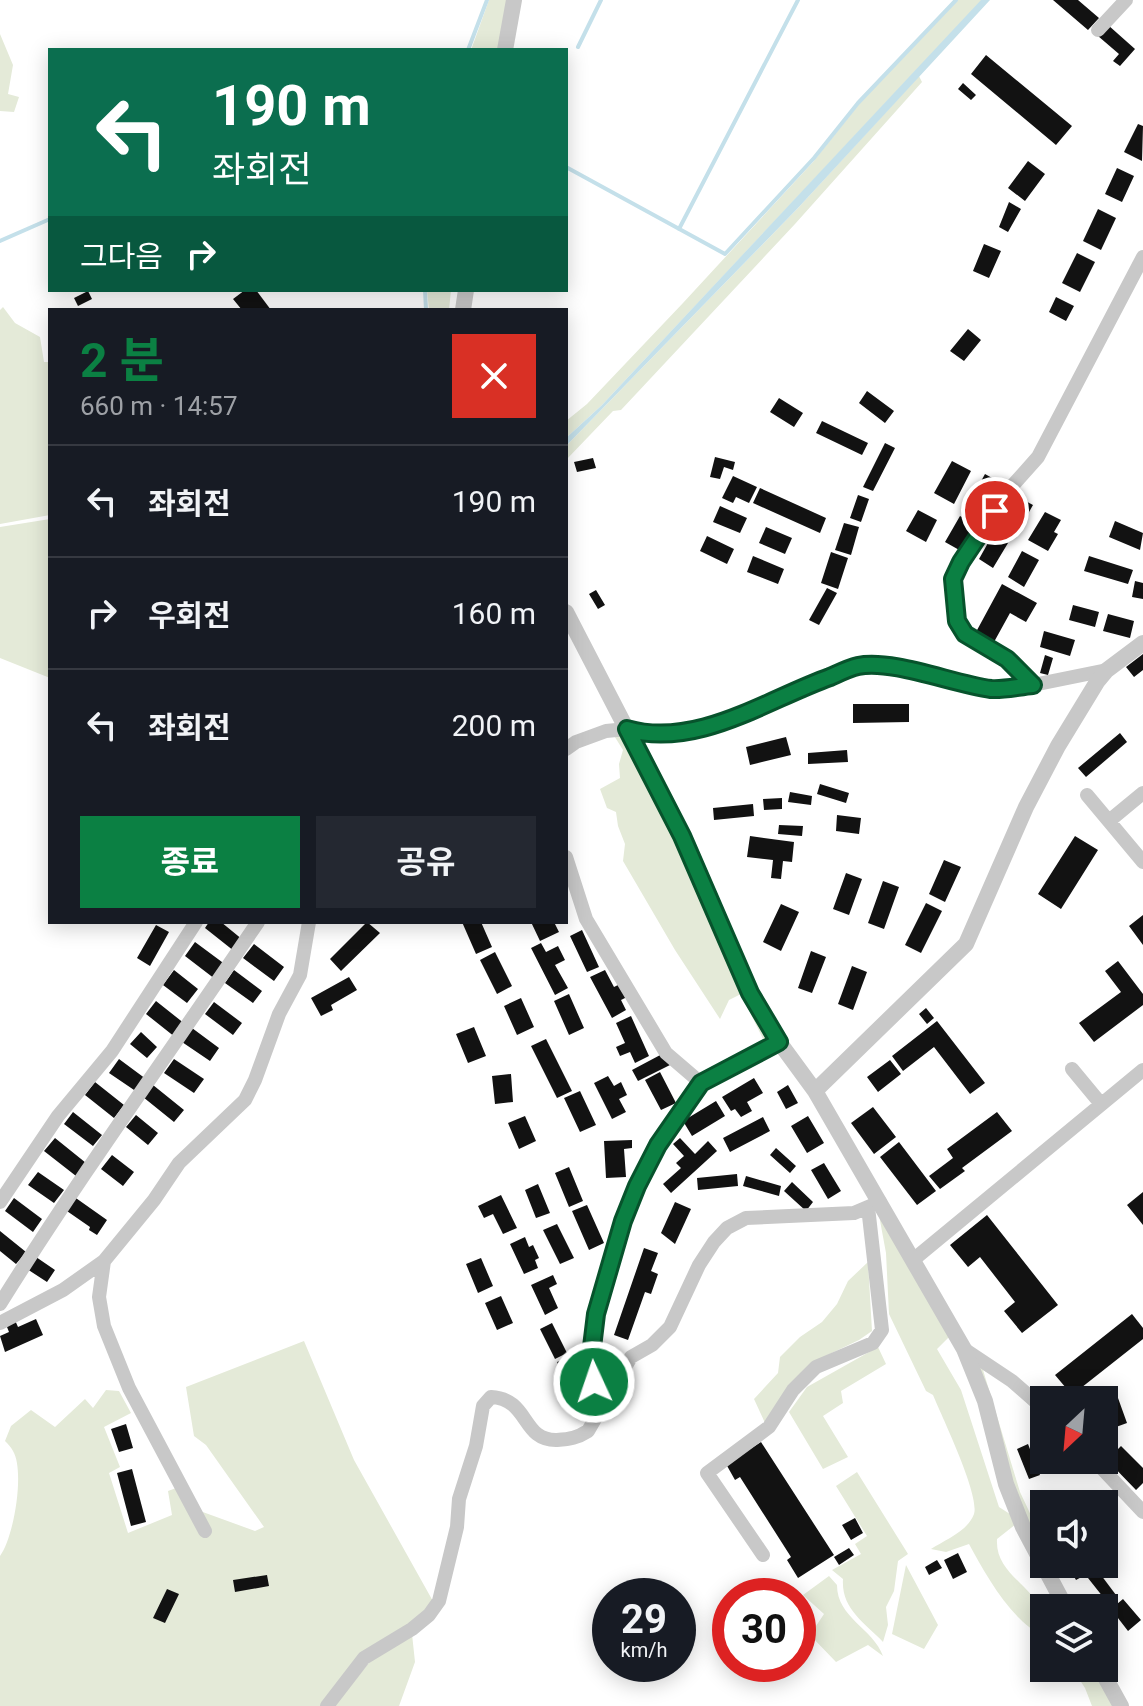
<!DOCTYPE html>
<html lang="ko">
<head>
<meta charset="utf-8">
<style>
	:root { --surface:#171b24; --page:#242831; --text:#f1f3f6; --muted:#9ea1a6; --line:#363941; --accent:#0b8043 }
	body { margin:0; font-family:Roboto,"Noto Sans KR",sans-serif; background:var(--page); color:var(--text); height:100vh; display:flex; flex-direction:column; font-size:30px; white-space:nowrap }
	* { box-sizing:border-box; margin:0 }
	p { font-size:26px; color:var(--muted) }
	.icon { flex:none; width:44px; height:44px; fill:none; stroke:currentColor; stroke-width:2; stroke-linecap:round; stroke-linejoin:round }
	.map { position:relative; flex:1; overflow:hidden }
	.drawer { position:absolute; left:48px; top:308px; width:520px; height:616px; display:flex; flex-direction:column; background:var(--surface); border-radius:0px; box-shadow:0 4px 20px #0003 }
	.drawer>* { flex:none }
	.guide { position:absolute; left:48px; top:48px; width:520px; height:244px; border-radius:0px; box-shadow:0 4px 20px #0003; background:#0b6e4f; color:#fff; overflow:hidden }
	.needle { width:52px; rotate:206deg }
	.fabs { position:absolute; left:1030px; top:1386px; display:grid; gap:16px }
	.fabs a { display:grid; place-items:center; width:88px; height:88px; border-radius:0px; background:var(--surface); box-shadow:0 4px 20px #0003; font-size:40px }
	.speed { position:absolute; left:592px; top:1578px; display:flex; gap:16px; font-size:40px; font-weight:700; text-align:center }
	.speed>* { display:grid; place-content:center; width:104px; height:104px; border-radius:50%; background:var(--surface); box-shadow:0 4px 20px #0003; line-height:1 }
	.speed small { font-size:20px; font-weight:400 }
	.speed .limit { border:12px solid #d22; background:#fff; color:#111 }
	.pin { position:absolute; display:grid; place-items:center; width:68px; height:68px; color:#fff; margin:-34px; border:4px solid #fff; border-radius:50%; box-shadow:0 2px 8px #0007 }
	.me { position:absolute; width:88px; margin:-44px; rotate:357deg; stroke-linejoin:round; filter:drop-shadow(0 0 6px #0008) }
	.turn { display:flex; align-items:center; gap:28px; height:168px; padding:0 32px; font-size:36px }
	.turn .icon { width:104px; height:104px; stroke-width:2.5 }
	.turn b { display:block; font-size:56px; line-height:68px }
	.then { display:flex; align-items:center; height:76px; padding:0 32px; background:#0003; gap:16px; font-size:30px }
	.round { display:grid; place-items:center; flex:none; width:84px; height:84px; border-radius:0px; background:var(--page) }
	.overview { display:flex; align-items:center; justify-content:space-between; height:136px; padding:0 32px }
	h1 { font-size:48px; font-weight:700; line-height:60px; color:var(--accent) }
	.action { display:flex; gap:16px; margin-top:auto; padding:16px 32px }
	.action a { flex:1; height:92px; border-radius:0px; background:var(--accent); color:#fff; font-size:32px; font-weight:700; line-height:92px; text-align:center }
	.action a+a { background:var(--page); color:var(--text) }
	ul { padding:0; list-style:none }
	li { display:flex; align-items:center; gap:24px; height:112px; padding:0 32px; border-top:2px solid var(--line) }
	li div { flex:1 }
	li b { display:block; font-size:30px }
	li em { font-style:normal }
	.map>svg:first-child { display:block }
	.green { fill:#e4ead8 }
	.water { fill:#c4e0ea }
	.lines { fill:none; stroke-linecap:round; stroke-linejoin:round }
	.stream { stroke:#c4e0ea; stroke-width:4 }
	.building { fill:#121212 }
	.minor { stroke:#c8c8c8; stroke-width:14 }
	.tertiary { stroke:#c8c8c8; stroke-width:16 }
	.route-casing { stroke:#07532c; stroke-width:20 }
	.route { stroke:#0b8043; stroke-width:14 }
</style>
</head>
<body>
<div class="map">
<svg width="1143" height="1706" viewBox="0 0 1143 1706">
	<rect width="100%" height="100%" fill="#fff"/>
	<path class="green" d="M489 0H508L501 50H471Z
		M958 0H982L602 405 566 438V421L587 404 683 303 813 162 859 104Z
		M0 34 13 65 8 94 19 97 14 112 0 111Z
		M919 76 922 82 795 224 621 410 613 411 566 460V446L798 208Z
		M427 290H451L449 310H429Z
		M3 307 15 323 40 337 44 362H50V515L0 524V310Z
		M50 519V678L0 658V527Z
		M613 734H626L767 1035 765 1043 741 994 729 1000 720 1019 675 950 623 861 625 844 618 826 616 812 607 808 600 789 620 778 619 764 623 750Z
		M879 1215 950 1336 937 1349 961 1390 999 1507 1013 1516 1016 1524 997 1539C995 1574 1033 1584 1044 1616 1045 1621 1044 1630 1044 1636 1011 1621 986 1575 969 1544L946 1552 931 1549C945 1540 968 1531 974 1514 980 1495 942 1417 933 1395L926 1391 889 1314 886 1253Z
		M868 1262 872 1331 859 1340 815 1361 765 1423 754 1399 778 1373 780 1357 800 1337 822 1322 837 1304 848 1281Z
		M304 1341 354 1460 434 1603 426 1614 378 1642 322 1706H0V1556C14 1537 25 1471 13 1451 11 1447 8 1444 5 1441L11 1426 31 1410 55 1427 85 1399 93 1408 106 1390 119 1391 131 1413 104 1427 120 1467 109 1473 128 1533 172 1515 168 1491 179 1487 200 1511 255 1531 264 1527 206 1445 194 1436 186 1387Z
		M878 1347 886 1364 841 1391 843 1403 823 1416 848 1457 823 1469 789 1412 807 1387Z
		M982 1364 1044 1413V1422C1027 1400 1007 1382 983 1370L1020 1492 1044 1543V1552L1019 1504 979 1369Z
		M857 1472 908 1554 898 1561 894 1591 886 1607 888 1625 883 1642C864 1622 841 1609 843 1579L832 1570 861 1554 855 1544 867 1536 836 1486Z
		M906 1565 938 1625 924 1649 892 1634Z
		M829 1576 837 1585C837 1618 873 1628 883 1656L868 1645 836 1662 810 1635 824 1614 803 1595Z
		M412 1634 415 1662 399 1706H333L373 1658Z
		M1072 1668H1093L1113 1706H1092L1085 1688Z"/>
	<path class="water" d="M981 0H990L798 208 566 446V438L602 405Z"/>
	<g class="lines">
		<path class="stream" d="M578 47 601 0
			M468 50 487 0
			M566 167 725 254 814 158 858 103 956 0
			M679 229 798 0
			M0 241 50 219
			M425 290 426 310"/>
	</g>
	<path class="building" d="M1053 0H1078L1099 18 1088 30Z
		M1108 25 1135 49 1120 66 1113 61 1119 54 1098 36Z
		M986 55 1072 126 1056 145 971 74Z
		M963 83 976 95 971 100 958 89Z
		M1138 124 1143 126 1142 161 1124 152Z
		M1028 161 1045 174 1025 201 1008 188Z
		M1117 168 1134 176 1122 202 1105 194Z
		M1009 202 1021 209 1008 232 999 227Z
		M1098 209 1116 218 1101 250 1083 241Z
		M984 244 1001 251 989 278 973 271Z
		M1077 253 1095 262 1080 292 1062 283Z
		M245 290H256L271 310H242L233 299Z
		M88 291 92 299 78 306 74 298Z
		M1056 297 1074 306 1066 321 1049 312Z
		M968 329 981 340 964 361 950 351Z
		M867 391 894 411 885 423 859 403Z
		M779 398 803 413 794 427 770 412Z
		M822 421 868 443 862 455 816 433Z
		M885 443 895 448 873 491 863 487Z
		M715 457 735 462 733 470 724 467 720 479 710 477Z
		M593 458 596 468 577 472 574 462Z
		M952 461 971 471 954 504 934 493Z
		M985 474 1001 483 984 512 969 503Z
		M733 476 757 487 749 503 736 497 733 503 722 498Z
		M760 488 826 518 820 533 753 503Z
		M858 495 869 499 861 522 850 518Z
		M1016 496 1033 505 1016 535 999 525Z
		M720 506 747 518 740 533 713 522Z
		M918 510 937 520 926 542 906 531Z
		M1045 512 1061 520 1054 532 1058 534 1048 551 1028 540Z
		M960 516 976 525 961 551 945 542Z
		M1115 521 1143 533 1140 550 1109 537Z
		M844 523 859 527 851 555 835 550Z
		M766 527 792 538 785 554 759 543Z
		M993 534 1008 543 993 568 979 559Z
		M707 536 734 549 727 564 700 551Z
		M1022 551 1039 560 1024 587 1008 577Z
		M831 552 848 558 838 589 821 583Z
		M753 556 784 569 778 584 747 572Z
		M1089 556 1133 570 1128 584 1084 571Z
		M1135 581 1143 583V599L1132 597Z
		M1002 584 1037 603 1026 622 1010 613 994 642 976 632Z
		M827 588 837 593 819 625 809 620Z
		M596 590 605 605 598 609 589 594Z
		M1073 605 1099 612 1095 627 1069 620Z
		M1108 614 1134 621 1130 638 1103 631Z
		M1044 631 1075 640 1070 656 1040 647Z
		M1143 654V670L1134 677 1126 667Z
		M1045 655 1053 658 1048 675 1040 673Z
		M853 704H909V722L853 723Z
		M1120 733 1127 742 1086 777 1078 768Z
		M786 737 791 755 750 765 746 747Z
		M847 750 848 762 808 764V753Z
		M820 784 849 793 846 803 817 794Z
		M790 792 812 796 811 805 788 802Z
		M782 798V809L764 810 763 799Z
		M753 804 754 816 714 820 713 808Z
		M837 815 861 818 859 834 836 831Z
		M779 825 803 826 802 836 778 834Z
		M750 836 794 842 792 862 783 861 781 879 771 878 773 860 747 857Z
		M1075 836 1098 850 1061 909 1038 894Z
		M944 860 961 867 945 902 929 894Z
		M846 873 862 879 849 915 833 909Z
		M883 881 899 887 884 929 868 923Z
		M926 903 942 911 921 953 905 945Z
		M781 904 799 912 781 951 763 942Z
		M1143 915V945L1129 926Z
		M209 922H221L243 940 234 951 205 928Z
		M367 922 380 933 341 971 330 959Z
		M462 922H481L492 947 476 954Z
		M531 922H554L559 932 540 941Z
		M156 925 169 932 150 966 137 958Z
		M582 930 599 967 587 972 570 936Z
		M195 942 226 965 215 979 185 956Z
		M541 943 546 952 558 946 565 960 555 965 568 988 555 995 531 948Z
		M254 944 284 967 274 981 243 958Z
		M811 951 826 957 812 993 798 988Z
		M495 952 512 986 497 994 480 960Z
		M1118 961 1143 994V1005L1094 1042 1079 1023 1121 992 1105 971Z
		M852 966 867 972 853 1010 838 1004Z
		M174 970 198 989 187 1003 163 985Z
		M234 970 262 991 253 1003 225 983Z
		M605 970 614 987 622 983 629 996 621 1000 626 1010 612 1018 590 977Z
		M349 977 357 990 331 1005 333 1010 321 1016 311 998Z
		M569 994 584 1028 569 1035 554 1001Z
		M521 998 534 1027 517 1035 504 1006Z
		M156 1001 185 1024 175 1037 146 1014Z
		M214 1002 242 1023 233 1035 205 1014Z
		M926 1008 934 1018 927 1024 919 1014Z
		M631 1016 649 1056 635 1063 630 1052 620 1056 616 1047 625 1043 616 1023Z
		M937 1021 985 1083 970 1094 934 1047 903 1071 892 1056Z
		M474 1027 486 1056 468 1063 456 1034Z
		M192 1028 219 1048 210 1061 182 1042Z
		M141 1032 157 1047 147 1058 130 1044Z
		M546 1039 572 1091 557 1098 531 1046Z
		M664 1053 670 1065 638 1081 632 1070Z
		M119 1059 146 1079 137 1092 109 1073Z
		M174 1059 204 1079 194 1093 164 1073Z
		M890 1060 901 1074 878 1092 867 1077Z
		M660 1072 676 1103 661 1110 645 1080Z
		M511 1074 513 1102 495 1104 492 1076Z
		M608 1076 614 1086 621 1082 627 1095 619 1099 626 1112 612 1119 594 1083Z
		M754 1078 763 1093 747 1102 752 1111 741 1117 735 1109 731 1111 722 1097Z
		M95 1082 124 1105 114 1118 85 1095Z
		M153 1085 184 1110 174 1122 143 1097Z
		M788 1085 798 1103 786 1109 777 1092Z
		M580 1091 596 1125 580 1132 564 1098Z
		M716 1101 725 1116 692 1136 683 1121Z
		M873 1107 896 1137 874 1154 851 1123Z
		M73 1112 102 1135 93 1146 64 1124Z
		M997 1112 1012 1131 962 1168 965 1171 940 1189 929 1176 953 1158 947 1149Z
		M136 1115 158 1133 148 1145 126 1127Z
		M525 1116 536 1141 519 1149 508 1123Z
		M808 1116 824 1143 807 1153 791 1126Z
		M763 1117 770 1131 730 1152 723 1138Z
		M55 1138 86 1163 76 1176 44 1151Z
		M680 1138 695 1154 708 1141 717 1151 671 1193 663 1184 681 1168 676 1163 684 1156 673 1144Z
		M632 1140V1148L624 1149 626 1177 606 1178 604 1141Z
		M899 1142 936 1191 917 1205 880 1157Z
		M776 1148 796 1166 790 1173 770 1155Z
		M112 1155 134 1172 123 1186 101 1169Z
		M824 1163 841 1191 828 1199 811 1170Z
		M569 1167 583 1201 569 1207 555 1173Z
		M38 1172 64 1190 54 1203 28 1185Z
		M737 1174 738 1186 698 1190 697 1178Z
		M746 1176 781 1186 779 1196 743 1186Z
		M792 1182 813 1202 806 1211 784 1191Z
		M538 1184 550 1213 536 1218 525 1190Z
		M1143 1192V1225L1127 1205Z
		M501 1195 517 1228 503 1234 493 1214 484 1218 478 1206Z
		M73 1196 107 1220 97 1235 89 1230 90 1227 64 1209Z
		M14 1198 42 1219 33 1232 5 1211Z
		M675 1202 691 1209 675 1244 661 1233Z
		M587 1205 604 1243 589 1250 572 1211Z
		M987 1215 1058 1305 1022 1333 1004 1311 1015 1302 980 1257 968 1267 950 1245Z
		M557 1224 574 1258 560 1264 543 1230Z
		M0 1231 26 1252 16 1264 0 1251Z
		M525 1237 529 1247 533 1245 539 1258 535 1260 538 1268 524 1274 510 1244Z
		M644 1248 658 1253 651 1271 658 1274 651 1294 645 1292 628 1340 614 1335Z
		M36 1257 55 1270 47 1282 27 1269Z
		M481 1258 493 1286 478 1293 466 1264Z
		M553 1275 557 1284 549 1288 558 1308 545 1315 531 1285Z
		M501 1296 513 1323 497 1330 485 1303Z
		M1132 1314 1143 1328V1339L1072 1395 1055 1375Z
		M14 1318 18 1327 36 1319 43 1335 5 1352 0 1336 9 1332 5 1322Z
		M552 1323 567 1353 555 1359 540 1329Z
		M570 1357 584 1388 567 1396 560 1381 565 1379 557 1362Z
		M1118 1398 1127 1423 1116 1427 1106 1402Z
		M126 1424 133 1448 119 1452 111 1429Z
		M761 1442 834 1555 798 1578 787 1560 791 1557 740 1477 735 1480 726 1464Z
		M1028 1444 1040 1475 1029 1479 1017 1449Z
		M1121 1446 1143 1468V1483L1136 1490 1107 1460Z
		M132 1469 146 1522 131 1526 117 1473Z
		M855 1518 863 1533 851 1540 842 1525Z
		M849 1548 854 1555 839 1565 834 1557Z
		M958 1553 967 1572 953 1579 944 1560Z
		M937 1560 942 1568 929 1575 925 1567Z
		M1067 1564H1086L1082 1566 1087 1574 1076 1580Z
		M1098 1571 1116 1595 1107 1602 1088 1578Z
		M267 1575 269 1586 235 1592 233 1580Z
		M167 1589 179 1594 165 1623 153 1618Z
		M1123 1599 1141 1620 1128 1631 1111 1609Z"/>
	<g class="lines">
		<path class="minor" d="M1098 30 1126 0
			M1033 685 1007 659 965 634 957 621 953 579 961 562 1013 485 1038 457 1143 257
			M566 749 576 742 606 731 627 729 647 735 666 734 726 721 805 686 859 666 880 665 993 689 1033 685 1107 670
			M1087 795 1143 862
			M1109 821 1143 793
			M566 857 586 919 666 1053 701 1083
			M1072 1069 1101 1104
			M0 1202 58 1116 112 1051 196 922
			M913 1260 1143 1070
			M0 1304C81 1174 172 1049 258 922
			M0 1323 63 1290 104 1261
			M964 1349 1012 1381 1044 1409
			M599 1415 592 1347 596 1314 623 1221 637 1186 658 1145 701 1083 779 1042
			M1094 1460 1143 1512
			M205 1531 129 1388 104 1326 99 1297 104 1261 154 1200 179 1163 245 1100 255 1080 279 1014 300 975 309 922
			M763 1555 707 1473 769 1427 793 1390 816 1367 873 1343 882 1330 868 1207
			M327 1706 364 1658 412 1629 429 1615 439 1601 457 1527 459 1499 476 1446 483 1406 491 1397C530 1399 521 1441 557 1440 570 1439 577 1438 588 1431L631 1357 652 1345 670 1327 699 1265 714 1242 727 1228 746 1218 854 1213 880 1202"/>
		<path class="tertiary" d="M505 50 514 0
			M463 310 466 290
			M566 612 682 836 750 993 774 1035 815 1091 964 1349 985 1401 1006 1484 1023 1527 1066 1608
			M815 1091 966 944 1026 807 1058 746 1097 682 1107 670 1143 643
			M1100 1668 1121 1706"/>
	</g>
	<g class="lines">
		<defs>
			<path id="route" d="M594 1382 592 1347 596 1314 623 1221 637 1186 658 1145 701 1083 779 1042 750 993 682 836 627 729C696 749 766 700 830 677 839 673 849 668 858 666 893 659 953 684 991 689 1004 690 1020 686 1033 685L1007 659 965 634 957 621 953 579 961 562 995 511"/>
		</defs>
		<use href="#route" class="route-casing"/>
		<use href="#route" class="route"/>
	</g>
</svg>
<div class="fabs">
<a><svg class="needle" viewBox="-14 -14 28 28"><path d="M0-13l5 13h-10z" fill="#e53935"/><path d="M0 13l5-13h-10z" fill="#9ea1a6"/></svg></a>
<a><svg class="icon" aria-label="sound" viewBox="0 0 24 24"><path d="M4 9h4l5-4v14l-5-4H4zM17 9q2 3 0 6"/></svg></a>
<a><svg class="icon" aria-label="layers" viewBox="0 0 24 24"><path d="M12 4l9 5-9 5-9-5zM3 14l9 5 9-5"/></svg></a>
</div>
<div class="speed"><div>29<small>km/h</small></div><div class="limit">30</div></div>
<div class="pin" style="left:995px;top:511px;background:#d93025"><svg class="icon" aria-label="arrive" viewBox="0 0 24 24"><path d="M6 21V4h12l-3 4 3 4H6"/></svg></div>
<svg class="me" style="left:594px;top:1382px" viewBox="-20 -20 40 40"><circle r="17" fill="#0b8043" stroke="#fff" stroke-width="3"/><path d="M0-11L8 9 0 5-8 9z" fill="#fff"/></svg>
<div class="guide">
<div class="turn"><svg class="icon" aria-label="left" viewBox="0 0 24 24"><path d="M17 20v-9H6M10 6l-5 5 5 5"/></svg><div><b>190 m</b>좌회전</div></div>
<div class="then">그다음<svg class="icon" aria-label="right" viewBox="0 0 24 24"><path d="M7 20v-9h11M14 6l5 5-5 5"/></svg></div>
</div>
<section class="drawer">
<div class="overview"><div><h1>2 분</h1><p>660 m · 14:57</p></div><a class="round" style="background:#d93025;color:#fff"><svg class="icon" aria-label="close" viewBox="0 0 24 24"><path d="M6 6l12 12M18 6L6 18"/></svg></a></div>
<ul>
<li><svg class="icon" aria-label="left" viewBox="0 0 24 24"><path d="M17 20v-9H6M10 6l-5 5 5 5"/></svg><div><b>좌회전</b></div><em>190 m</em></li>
<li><svg class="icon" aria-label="right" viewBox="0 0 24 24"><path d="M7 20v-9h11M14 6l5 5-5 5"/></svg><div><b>우회전</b></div><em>160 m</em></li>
<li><svg class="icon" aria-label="left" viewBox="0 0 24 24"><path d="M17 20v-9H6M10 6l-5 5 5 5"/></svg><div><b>좌회전</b></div><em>200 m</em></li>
</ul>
<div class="action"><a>종료</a><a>공유</a></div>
</section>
</div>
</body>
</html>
